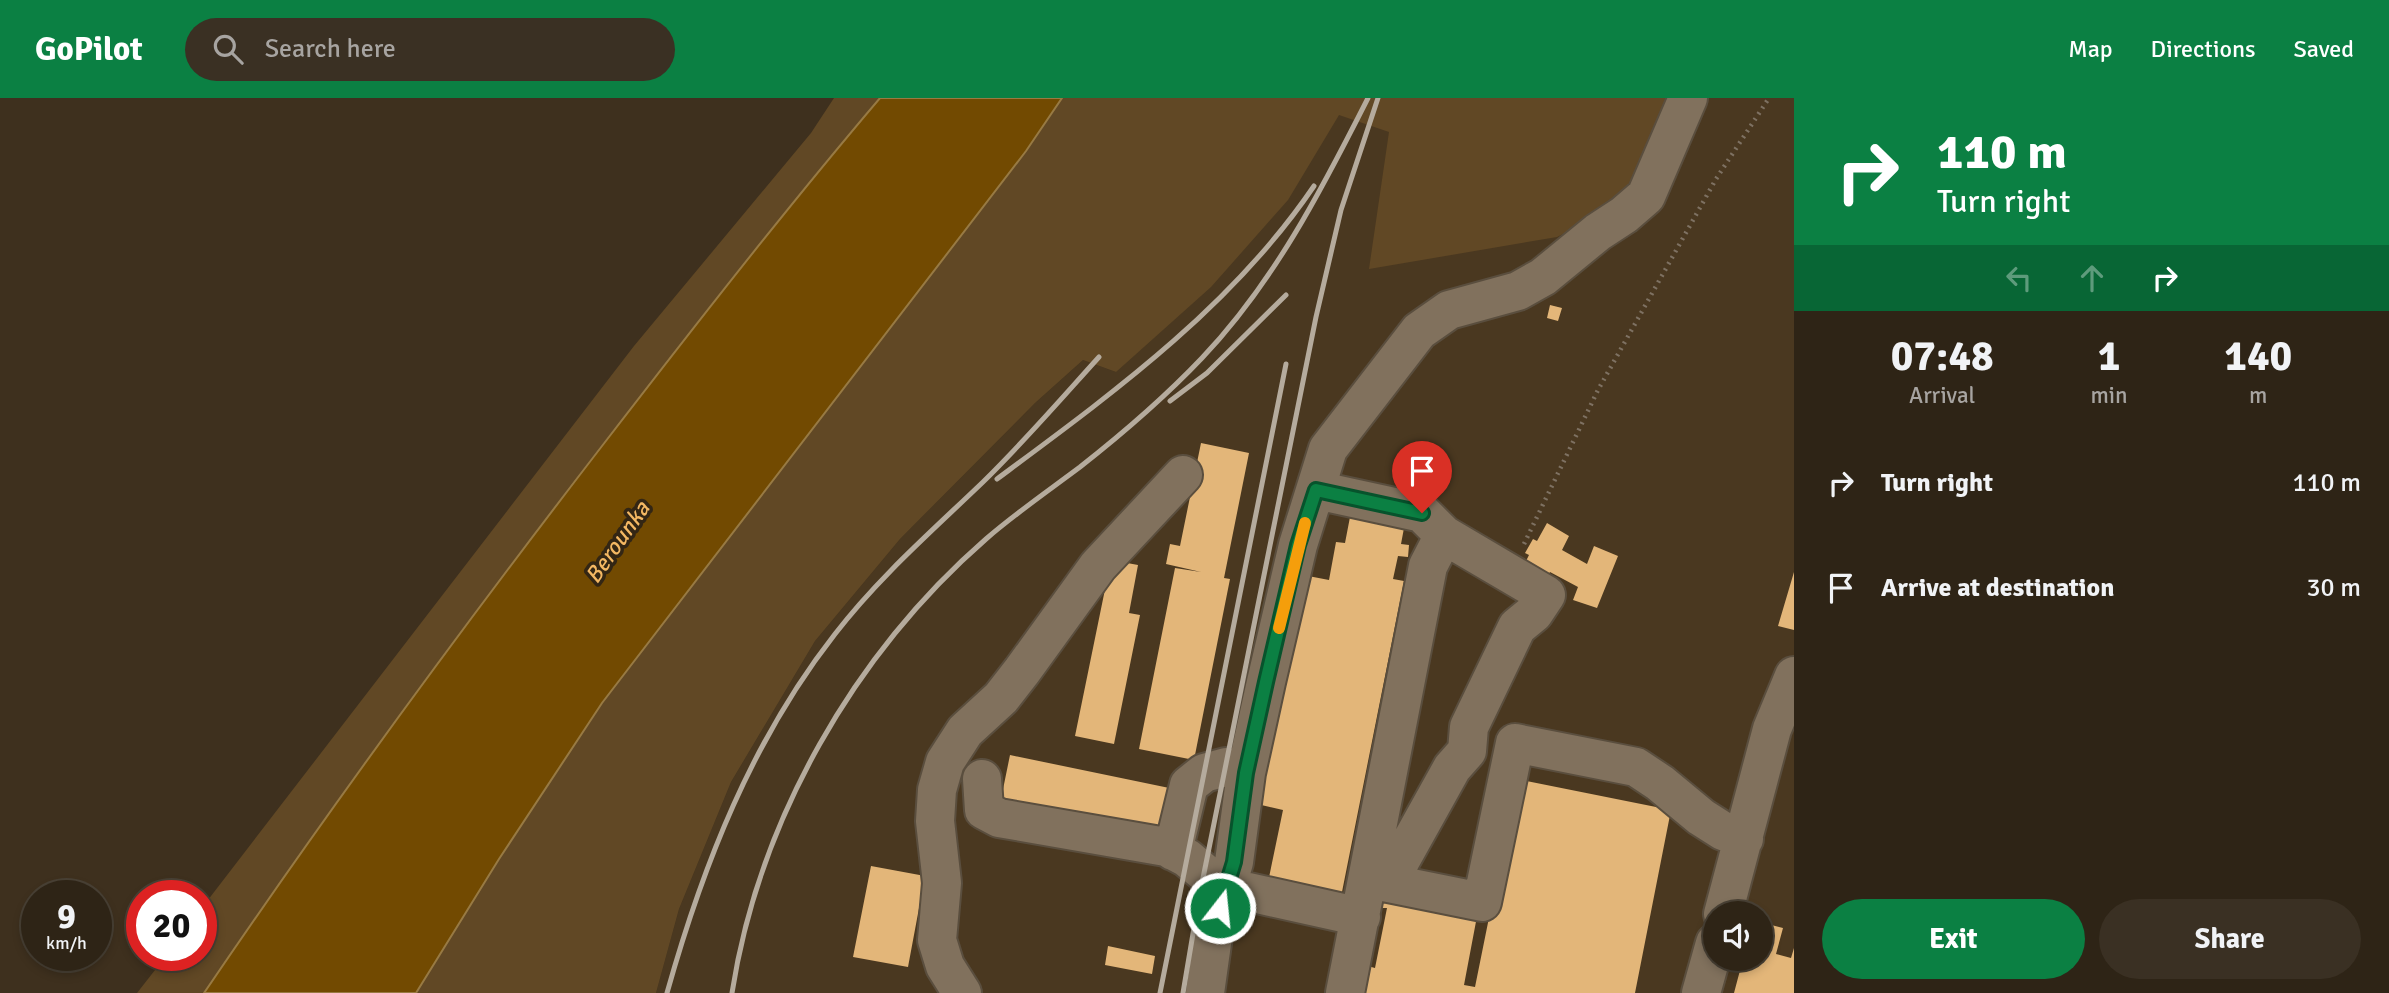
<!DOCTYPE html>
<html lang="en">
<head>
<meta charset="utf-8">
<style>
	:root { --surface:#2e2416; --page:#3a3023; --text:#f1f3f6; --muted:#a7a4a1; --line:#494135; --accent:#0b8043 }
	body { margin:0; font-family:Signika,sans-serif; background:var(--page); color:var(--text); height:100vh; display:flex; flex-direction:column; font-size:26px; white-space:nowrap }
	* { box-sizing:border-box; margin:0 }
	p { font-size:23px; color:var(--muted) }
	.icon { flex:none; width:38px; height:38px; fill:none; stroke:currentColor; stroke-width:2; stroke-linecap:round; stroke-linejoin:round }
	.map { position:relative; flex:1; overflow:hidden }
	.drawer { display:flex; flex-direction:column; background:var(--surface); width:595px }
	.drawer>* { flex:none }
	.banner { background:#0b8043; color:#fff; overflow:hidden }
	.tools { position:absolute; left:1703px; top:803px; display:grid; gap:14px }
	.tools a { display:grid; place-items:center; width:70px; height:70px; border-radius:50%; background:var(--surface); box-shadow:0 4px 10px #0003,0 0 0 2px var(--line); font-size:35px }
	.speed { position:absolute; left:21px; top:782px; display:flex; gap:14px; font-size:35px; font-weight:700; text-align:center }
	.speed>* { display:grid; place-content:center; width:91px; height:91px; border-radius:50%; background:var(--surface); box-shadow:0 4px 10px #0003,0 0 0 2px var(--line); line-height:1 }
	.speed small { font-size:18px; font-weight:400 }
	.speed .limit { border:10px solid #d22; background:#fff; color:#111 }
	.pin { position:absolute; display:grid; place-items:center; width:60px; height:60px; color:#fff; margin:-72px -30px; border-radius:50% 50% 50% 0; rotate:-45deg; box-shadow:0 0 7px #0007 }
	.pin .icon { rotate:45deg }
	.me { position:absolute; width:77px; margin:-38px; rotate:16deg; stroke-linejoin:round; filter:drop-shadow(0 0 5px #0008) }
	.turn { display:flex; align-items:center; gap:24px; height:147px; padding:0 28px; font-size:32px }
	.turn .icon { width:91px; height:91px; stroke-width:2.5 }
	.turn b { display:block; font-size:49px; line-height:60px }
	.lanes { display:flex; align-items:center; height:66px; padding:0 28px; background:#0003; justify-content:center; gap:35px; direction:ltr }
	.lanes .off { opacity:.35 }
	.eta { display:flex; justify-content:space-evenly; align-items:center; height:119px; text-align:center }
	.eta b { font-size:42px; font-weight:700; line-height:49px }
	.primary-button { display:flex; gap:14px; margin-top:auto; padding:14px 28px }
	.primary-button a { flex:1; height:80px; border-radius:42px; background:var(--accent); color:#fff; font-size:28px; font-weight:700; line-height:80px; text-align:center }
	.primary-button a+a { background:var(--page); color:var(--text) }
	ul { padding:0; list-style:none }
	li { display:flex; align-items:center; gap:21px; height:105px; padding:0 28px }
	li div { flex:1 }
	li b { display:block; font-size:26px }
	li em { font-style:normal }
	header { display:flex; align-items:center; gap:42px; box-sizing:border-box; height:98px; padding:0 35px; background:var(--accent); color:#fff }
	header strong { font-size:33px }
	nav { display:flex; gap:38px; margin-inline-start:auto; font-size:24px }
	.search { width:490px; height:63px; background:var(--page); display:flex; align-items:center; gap:18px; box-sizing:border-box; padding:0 24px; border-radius:38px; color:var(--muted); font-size:26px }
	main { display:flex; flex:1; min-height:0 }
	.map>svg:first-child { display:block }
	.built { fill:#4a3820; fill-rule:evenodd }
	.green { fill:#614825 }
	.water { fill:#724a01; stroke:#987a43; stroke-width:2 }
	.building { fill:#e3b679 }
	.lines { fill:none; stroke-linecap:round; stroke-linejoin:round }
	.minor-casing { stroke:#5a4e3e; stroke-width:42 }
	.path { stroke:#7e7162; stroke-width:4.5; stroke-dasharray:2 5; stroke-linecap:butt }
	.minor { stroke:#81715d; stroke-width:38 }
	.rail { stroke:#b5ab9d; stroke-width:5 }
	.route-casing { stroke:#07532c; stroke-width:18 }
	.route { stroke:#0b8043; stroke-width:12 }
	.slow { stroke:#f59e0b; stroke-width:12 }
	.labels { text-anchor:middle; stroke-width:7; stroke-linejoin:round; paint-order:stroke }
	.water-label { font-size:23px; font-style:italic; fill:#f4b863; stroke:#332614 }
</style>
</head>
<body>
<header>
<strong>GoPilot</strong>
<div class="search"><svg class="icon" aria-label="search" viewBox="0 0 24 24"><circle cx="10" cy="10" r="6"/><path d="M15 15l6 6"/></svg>Search here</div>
<nav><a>Map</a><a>Directions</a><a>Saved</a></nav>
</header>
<main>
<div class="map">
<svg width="1794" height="895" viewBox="0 0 1794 895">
	<rect width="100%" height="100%" fill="#3e301e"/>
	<path class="built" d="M1346 0H1794V895H656L679 811 731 684 815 543 900 441 1035 305 1083 262 1116 274ZM1715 816H1760V861H1715Z"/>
	<path class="green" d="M834 0H880C784 113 693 230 602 348 464 527 331 708 204 895H137L166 858H201V811L634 248 811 35Z
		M1062 0H1672L1625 104 1557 139 1369 171 1389 34 1339 17 1288 102 1211 189 1116 274 1083 262 1035 305 900 441 815 543 731 684 679 811 656 895H416L499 761 601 605 1026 53Z"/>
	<path class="water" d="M880 0H1062L1026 53 602 605 499 761 416 895H204C331 708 464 527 602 348 693 230 784 113 880 0Z"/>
	<path class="building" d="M1550 207 1562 210 1558 223 1547 220Z
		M1201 345 1249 355 1224 480 1230 481 1194 662 1139 651 1175 470 1201 474 1166 466 1170 446 1180 448Z
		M1350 419 1404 430 1401 446 1409 447 1408 459 1398 458 1393 481 1404 483 1340 804 1267 789 1283 712 1257 706 1303 477 1329 482 1336 444 1345 445Z
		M1547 425 1569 438 1562 452 1587 466 1594 448 1618 458 1597 510 1573 502 1578 489 1550 474 1543 485 1521 473 1529 457 1525 455 1533 441 1537 443Z
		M1111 462 1138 467 1129 515 1140 517 1114 646 1075 638Z
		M1794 474V532L1778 528Z
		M1010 657 1179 692 1168 741 1000 706Z
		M1517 681 1671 712 1635 895H1359L1364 867 1375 870 1387 810H1381L1385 793 1478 813 1464 887 1475 889Z
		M871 768 925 778 908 869 853 859Z
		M1760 824 1783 830 1776 856 1791 860 1794 850V895H1734L1743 861H1760Z
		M1108 848 1155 858 1152 876 1105 867Z"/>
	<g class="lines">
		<defs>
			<path id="minor" d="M1316 392 1422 415 1444 437 1428 468 1345 895
				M982 681 984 712 999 720 1166 749 1187 760 1213 782 1226 789 1361 819
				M1173 753 1189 687 1204 675 1226 669 1246 675
				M1368 781 1482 804 1515 645 1636 669 1660 685 1701 719 1723 733 1744 741
				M1388 785 1452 670 1467 653 1469 629 1517 529 1534 515 1546 497 1444 437
				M1723 816 1772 631 1794 578
				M962 895 945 868 937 842 942 785 935 723 937 692 945 664 965 633 1001 600 1022 573 1098 468 1183 377
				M1205 895 1214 831 1234 764 1246 675 1266 584 1298 447 1328 351 1419 233 1449 212 1518 193 1543 179 1598 134 1624 117 1646 98 1688 0
				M1701 895 1715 845"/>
		</defs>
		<use href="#minor" class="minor-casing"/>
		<path class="path" d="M1524 446 1598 292 1716 81 1769 0"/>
		<use href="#minor" class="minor"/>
		<path class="rail" d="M1170 303 1207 275 1286 197
			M997 381C1113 295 1232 209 1314 88
			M667 895C703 767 752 642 835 536 878 480 932 433 983 384 1024 344 1061 301 1099 259
			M732 895C759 722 854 556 986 441 1016 415 1048 393 1080 369 1122 336 1165 299 1202 260 1274 184 1321 93 1368 0
			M1160 895 1286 266
			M1183 895 1199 800 1316 219 1341 112 1378 0"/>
	</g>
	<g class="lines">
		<defs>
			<path id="route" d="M1220 810 1234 764 1246 675 1266 584 1298 447 1316 392 1422 415"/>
		</defs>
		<use href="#route" class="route-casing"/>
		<use href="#route" class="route"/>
		<path class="slow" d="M1279 530 1305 425"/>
	</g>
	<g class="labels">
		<g class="water-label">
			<text transform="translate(617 444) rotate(-55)" y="8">Berounka</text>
		</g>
	</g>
</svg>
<div class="tools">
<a><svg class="icon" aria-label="sound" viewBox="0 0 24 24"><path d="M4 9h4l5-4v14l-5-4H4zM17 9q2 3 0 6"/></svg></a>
</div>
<div class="speed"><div>9<small>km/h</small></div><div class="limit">20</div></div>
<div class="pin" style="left:1422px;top:415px;background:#d93025"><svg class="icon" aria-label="arrive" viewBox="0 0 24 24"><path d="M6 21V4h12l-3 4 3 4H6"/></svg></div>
<svg class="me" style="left:1220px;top:810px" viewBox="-20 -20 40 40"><circle r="17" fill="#0b8043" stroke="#fff" stroke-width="3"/><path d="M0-11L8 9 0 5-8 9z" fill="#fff"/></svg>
</div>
<section class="drawer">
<div class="banner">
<div class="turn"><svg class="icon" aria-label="right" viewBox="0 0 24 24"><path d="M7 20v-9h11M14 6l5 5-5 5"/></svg><div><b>110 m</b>Turn right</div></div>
<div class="lanes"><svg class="icon off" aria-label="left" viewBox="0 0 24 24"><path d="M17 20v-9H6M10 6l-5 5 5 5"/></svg><svg class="icon off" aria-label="ahead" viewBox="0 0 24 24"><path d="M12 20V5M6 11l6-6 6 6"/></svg><svg class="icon" aria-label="right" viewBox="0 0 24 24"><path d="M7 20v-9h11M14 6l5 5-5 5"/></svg></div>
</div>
<div class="eta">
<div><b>07:48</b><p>Arrival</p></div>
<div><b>1</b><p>min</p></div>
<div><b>140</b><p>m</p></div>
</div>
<ul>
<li><svg class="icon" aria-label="right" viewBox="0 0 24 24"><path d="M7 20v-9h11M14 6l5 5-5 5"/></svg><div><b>Turn right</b></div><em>110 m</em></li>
<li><svg class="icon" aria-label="arrive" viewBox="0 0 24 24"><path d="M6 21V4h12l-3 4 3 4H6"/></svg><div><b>Arrive at destination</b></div><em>30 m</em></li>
</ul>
<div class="primary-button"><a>Exit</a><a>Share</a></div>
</section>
</main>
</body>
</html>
